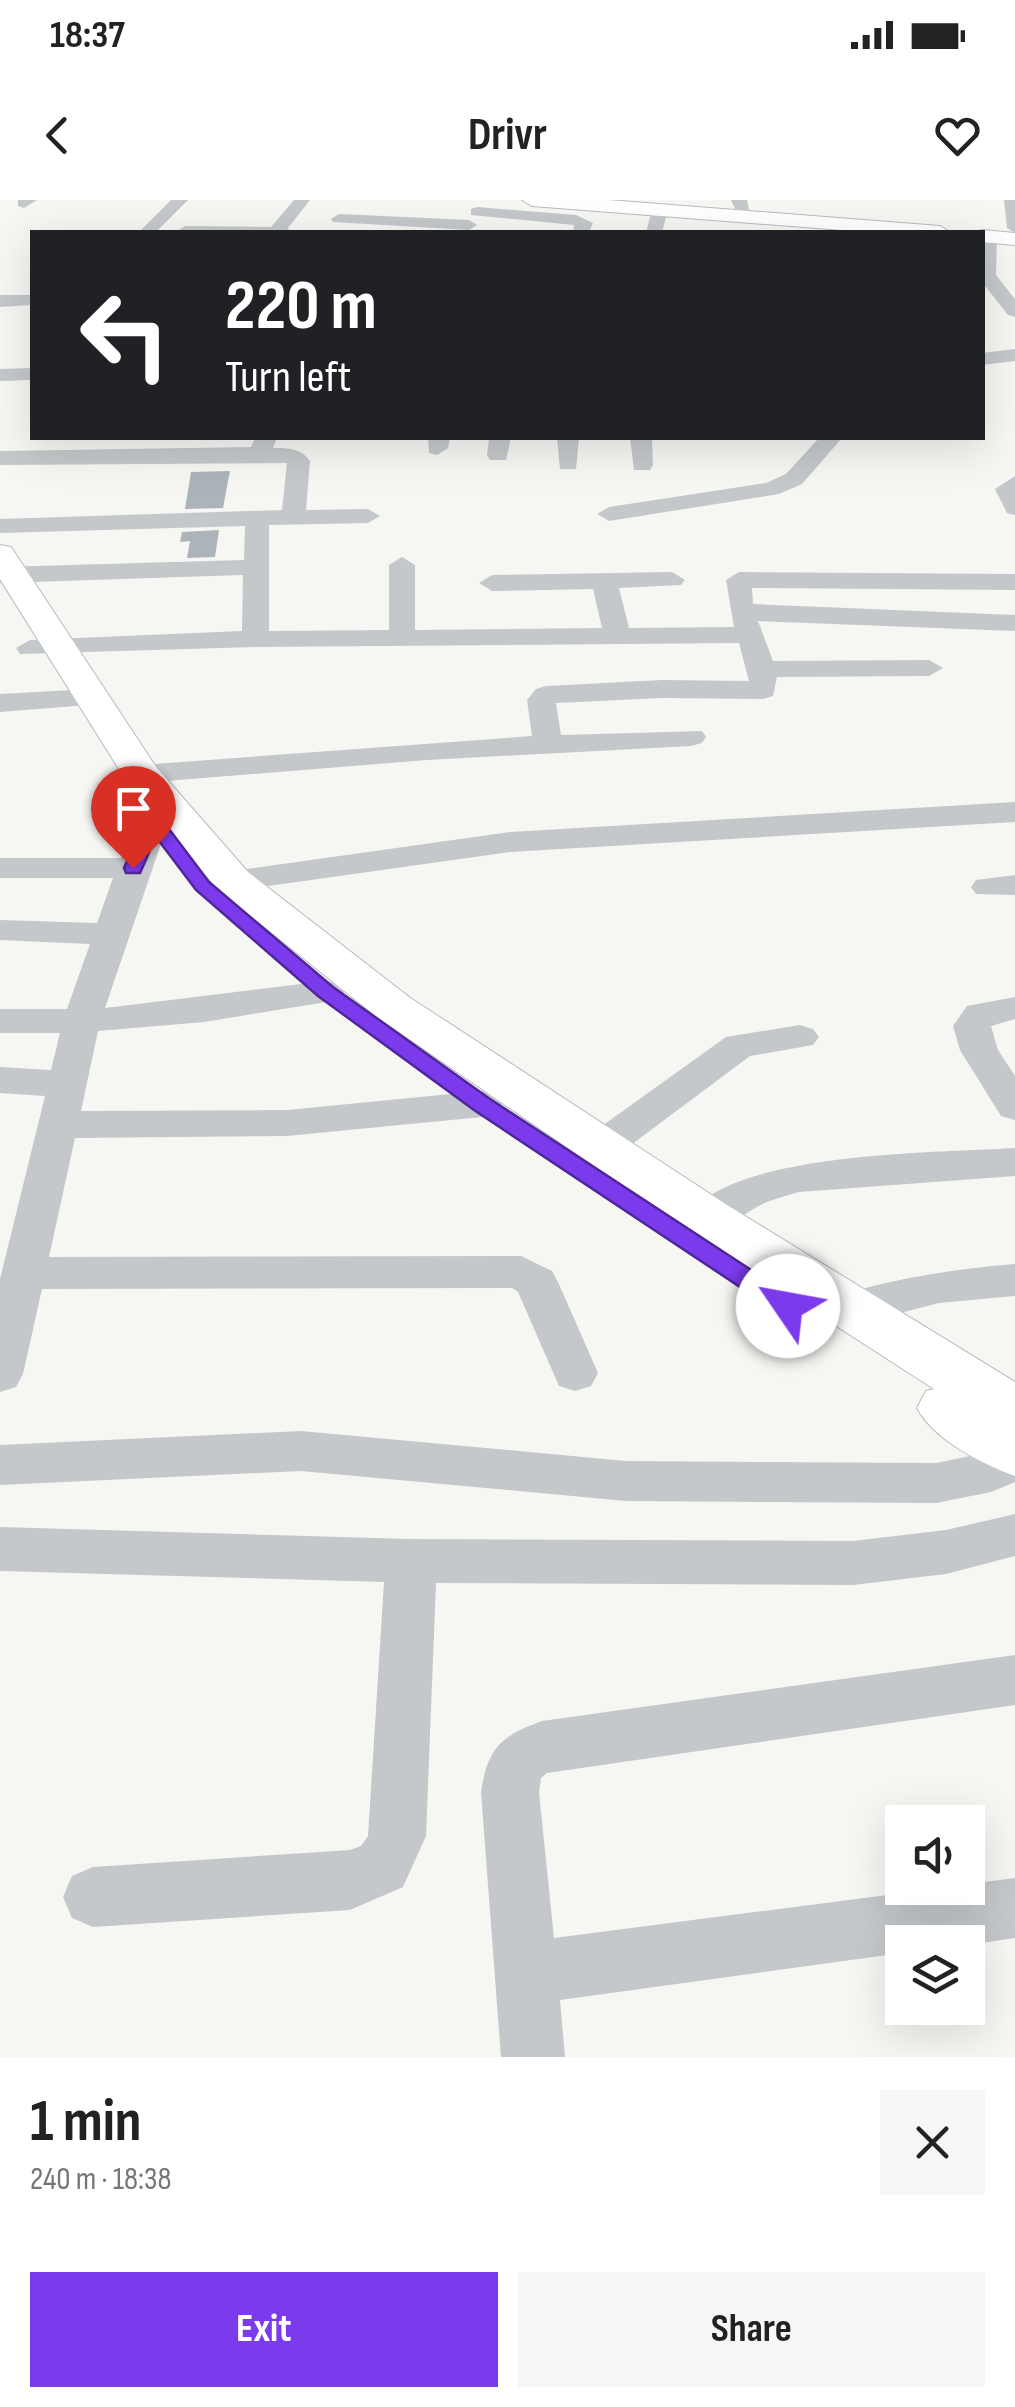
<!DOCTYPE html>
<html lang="en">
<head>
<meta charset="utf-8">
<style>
	:root { --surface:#fff; --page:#f6f6f6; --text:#222; --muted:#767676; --accent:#7c3aed }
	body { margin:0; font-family:"Sofia Sans Condensed",sans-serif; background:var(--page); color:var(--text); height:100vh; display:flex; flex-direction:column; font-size:38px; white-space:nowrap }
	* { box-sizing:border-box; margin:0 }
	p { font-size:32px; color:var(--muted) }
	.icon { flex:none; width:55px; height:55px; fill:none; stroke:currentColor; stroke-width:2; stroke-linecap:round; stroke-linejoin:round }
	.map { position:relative; height:1857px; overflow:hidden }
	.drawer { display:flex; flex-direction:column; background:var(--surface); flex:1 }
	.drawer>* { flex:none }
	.top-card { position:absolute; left:30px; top:30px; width:955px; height:210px; border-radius:0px; box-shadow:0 10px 40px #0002; background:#202124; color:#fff; overflow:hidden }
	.fabs { position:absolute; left:885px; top:1605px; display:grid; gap:20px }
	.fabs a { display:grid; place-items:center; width:100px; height:100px; border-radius:0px; background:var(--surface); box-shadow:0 10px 40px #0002; font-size:50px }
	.pin { position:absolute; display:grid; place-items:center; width:85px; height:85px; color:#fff; margin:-102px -42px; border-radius:50% 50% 50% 0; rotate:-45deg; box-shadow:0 0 10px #0007 }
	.pin .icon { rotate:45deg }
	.me { position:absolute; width:110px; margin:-55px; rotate:303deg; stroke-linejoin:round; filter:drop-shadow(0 0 8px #0008) }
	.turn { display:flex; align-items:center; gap:35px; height:210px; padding:0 30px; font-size:45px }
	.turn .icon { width:130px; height:130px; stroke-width:2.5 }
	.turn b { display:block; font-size:70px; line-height:85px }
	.round { display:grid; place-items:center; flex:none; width:105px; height:105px; border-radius:0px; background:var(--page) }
	.head { display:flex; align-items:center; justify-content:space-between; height:170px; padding:0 30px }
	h1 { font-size:60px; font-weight:700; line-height:75px }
	.cta { display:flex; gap:20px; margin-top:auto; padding:20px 30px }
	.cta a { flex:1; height:115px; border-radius:0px; background:var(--accent); color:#fff; font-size:40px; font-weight:700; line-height:115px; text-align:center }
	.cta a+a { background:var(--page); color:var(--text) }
	.status { display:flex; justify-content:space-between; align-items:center; height:70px; padding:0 50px; background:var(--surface); direction:ltr }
	.status svg { height:28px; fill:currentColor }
	header { display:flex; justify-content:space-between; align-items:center; height:130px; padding:0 30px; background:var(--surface); font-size:45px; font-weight:700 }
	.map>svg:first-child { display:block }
	.building { fill:#acb3b9 }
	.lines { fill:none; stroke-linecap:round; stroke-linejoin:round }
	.major-casing { stroke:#b7bbbf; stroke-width:2 }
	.minor { fill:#c4c8cb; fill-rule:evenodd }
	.major { fill:#fff; fill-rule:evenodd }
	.route { fill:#7c3aed; stroke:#51269a; stroke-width:2.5 }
</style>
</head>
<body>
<div class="status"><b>18:37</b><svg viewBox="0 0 49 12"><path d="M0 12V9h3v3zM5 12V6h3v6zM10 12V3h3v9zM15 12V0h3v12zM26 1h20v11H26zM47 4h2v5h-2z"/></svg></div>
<header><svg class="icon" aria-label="back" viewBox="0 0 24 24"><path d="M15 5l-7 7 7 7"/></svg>Drivr<svg class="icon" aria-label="heart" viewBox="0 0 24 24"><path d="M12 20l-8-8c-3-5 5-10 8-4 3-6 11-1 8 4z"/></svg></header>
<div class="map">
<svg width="1015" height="1857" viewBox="0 0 1015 1857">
	<rect width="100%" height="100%" fill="#f6f7f3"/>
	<path class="building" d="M230 271 223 308 185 309 191 272Z
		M219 330 215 357 187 358 190 341 180 342 182 332Z"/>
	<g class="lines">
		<defs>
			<path id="major" d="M522 0H608L940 26 950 32H868L532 6Z
				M982 30 1015 33V45L982 42V32H974Z
				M0 345 11 347 156 567 248 672 409 797 727 1005 1015 1182V1276C982 1264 934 1240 917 1208L926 1191 934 1189 689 1031 377 817 218 690 127 582 0 379Z"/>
		</defs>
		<use href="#major" class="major-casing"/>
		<path class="minor" d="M18 0H37L24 8 18 6Z
			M171 0H188L156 32H139Z
			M294 0H310L288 28 290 32 177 31 185 26 271 27Z
			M731 0H747L750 15H738Z
			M1004 0H1015V33L1007 28Z
			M660 5 668 10 662 32H646L652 10Z
			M477 7 576 15 593 23 589 32H573L574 25 471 15V9Z
			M339 14 469 20 477 25 469 30 333 22 331 19Z
			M989 29 997 34 996 75 1015 99V117L1008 115 982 82V32Z
			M0 95H32V105L0 107Z
			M1015 149V161L982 165V153Z
			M32 168V180L0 181V169Z
			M255 238H277L273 248C288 248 301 248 310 261L306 310 368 309 380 316 368 323 269 325V431L389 430V365L402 357 415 365V430L602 428 593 389 492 391 479 383 492 375 672 372 685 380 681 385 619 388 629 428 734 427 726 380 739 372 1015 374V390L752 388 753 404 1015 415V431L758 421 773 461 929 460 943 468 929 476 777 477 773 496 763 499 662 498 556 503 561 535 702 531 706 537 702 543 691 546 427 560 141 583 130 581 126 574 130 567 141 565 532 536 527 500 536 489 546 486 662 480 749 481 739 443 255 447 20 454 16 448 30 440 242 431 243 375 0 383V367L244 360 245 326 0 333V319L282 310 287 263 0 265V251L251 247Z
			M428 238H450L448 248 437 255 429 253Z
			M489 238H511L506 260H490L487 255Z
			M557 238H579L576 269H560Z
			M630 238H652L653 265 650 270H634Z
			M819 238H842L802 284 779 294 609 321 597 314 609 307 766 283 786 274Z
			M1015 276V315L1007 313 995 289Z
			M91 489 101 492 105 498 101 504 0 512V494Z
			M172 600 183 602 188 609 167 626 105 808 326 781 339 784 344 792 339 800 204 822 98 831 81 911 287 910 482 891 496 895 502 904 496 913 482 917 287 936 75 938 49 1057 521 1056 552 1071 558 1082 598 1173 591 1186 575 1191 559 1186 518 1092 512 1088 42 1089 23 1174 16 1187 0 1192V1079L45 896 0 893V867L51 870 60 833H0V809H67L90 744 0 740V720L97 723 113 678H0V658H121L142 614Z
			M1015 602V622L510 652 233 691 221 688 216 681 221 674 233 671 510 632Z
			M1015 675V695L976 694 971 687 976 680Z
			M1015 797V819L991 826 998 850 1015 876V920L1001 916 960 850 953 826 967 806Z
			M800 825 813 829 819 837 813 845 750 856 616 956 602 960 588 956 582 946 588 936 726 837Z
			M1015 948V976L799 992C789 995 777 998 767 1002 740 1013 724 1038 693 1029L687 1018C726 951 942 953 1015 948Z
			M1015 1064V1096L939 1103 853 1125 837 1120 831 1108 837 1096C896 1078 954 1069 1015 1064Z
			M301 1231 626 1261 936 1263 980 1254 1015 1237V1282L991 1292 936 1303 626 1301 301 1271 0 1285V1245Z
			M1015 1314V1356L946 1374 853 1385 436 1383 426 1636 403 1687 350 1710 93 1727 72 1718 63 1697 72 1676 93 1667 350 1650 361 1646 368 1636 384 1382 0 1371V1327L411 1339 853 1341 946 1330Z
			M1015 1455V1505L547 1573 541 1578 539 1592 554 1738 941 1688H968V1684L1015 1678V1738L968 1745 902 1742V1753L560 1800 565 1857H501L481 1592C488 1547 501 1536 542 1521Z"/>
		<use href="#major" class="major"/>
	</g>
	<path class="route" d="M154 615 160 617 209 682 333 787 490 899 797 1100 801 1106 797 1113H779L474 910 318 796 196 690 156 637 140 673H126L124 668 144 621Z"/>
</svg>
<div class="fabs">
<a><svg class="icon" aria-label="sound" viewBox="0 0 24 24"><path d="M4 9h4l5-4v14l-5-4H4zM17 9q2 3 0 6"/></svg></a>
<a><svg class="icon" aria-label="layers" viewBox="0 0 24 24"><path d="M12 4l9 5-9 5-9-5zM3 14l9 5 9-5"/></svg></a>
</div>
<div class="pin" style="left:133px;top:668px;background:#d93025"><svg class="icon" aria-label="arrive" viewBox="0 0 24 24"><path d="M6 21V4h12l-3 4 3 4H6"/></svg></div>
<svg class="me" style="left:788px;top:1106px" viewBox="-20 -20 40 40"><circle r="19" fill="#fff"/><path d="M0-13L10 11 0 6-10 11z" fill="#7c3aed"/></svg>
<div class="top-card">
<div class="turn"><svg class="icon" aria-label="left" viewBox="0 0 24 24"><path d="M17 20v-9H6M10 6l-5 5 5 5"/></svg><div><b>220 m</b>Turn left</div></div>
</div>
</div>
<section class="drawer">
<div class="head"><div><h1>1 min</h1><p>240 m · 18:38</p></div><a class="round"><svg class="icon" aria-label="close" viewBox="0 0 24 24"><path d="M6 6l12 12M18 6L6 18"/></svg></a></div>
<div class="cta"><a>Exit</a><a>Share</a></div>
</section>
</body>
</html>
